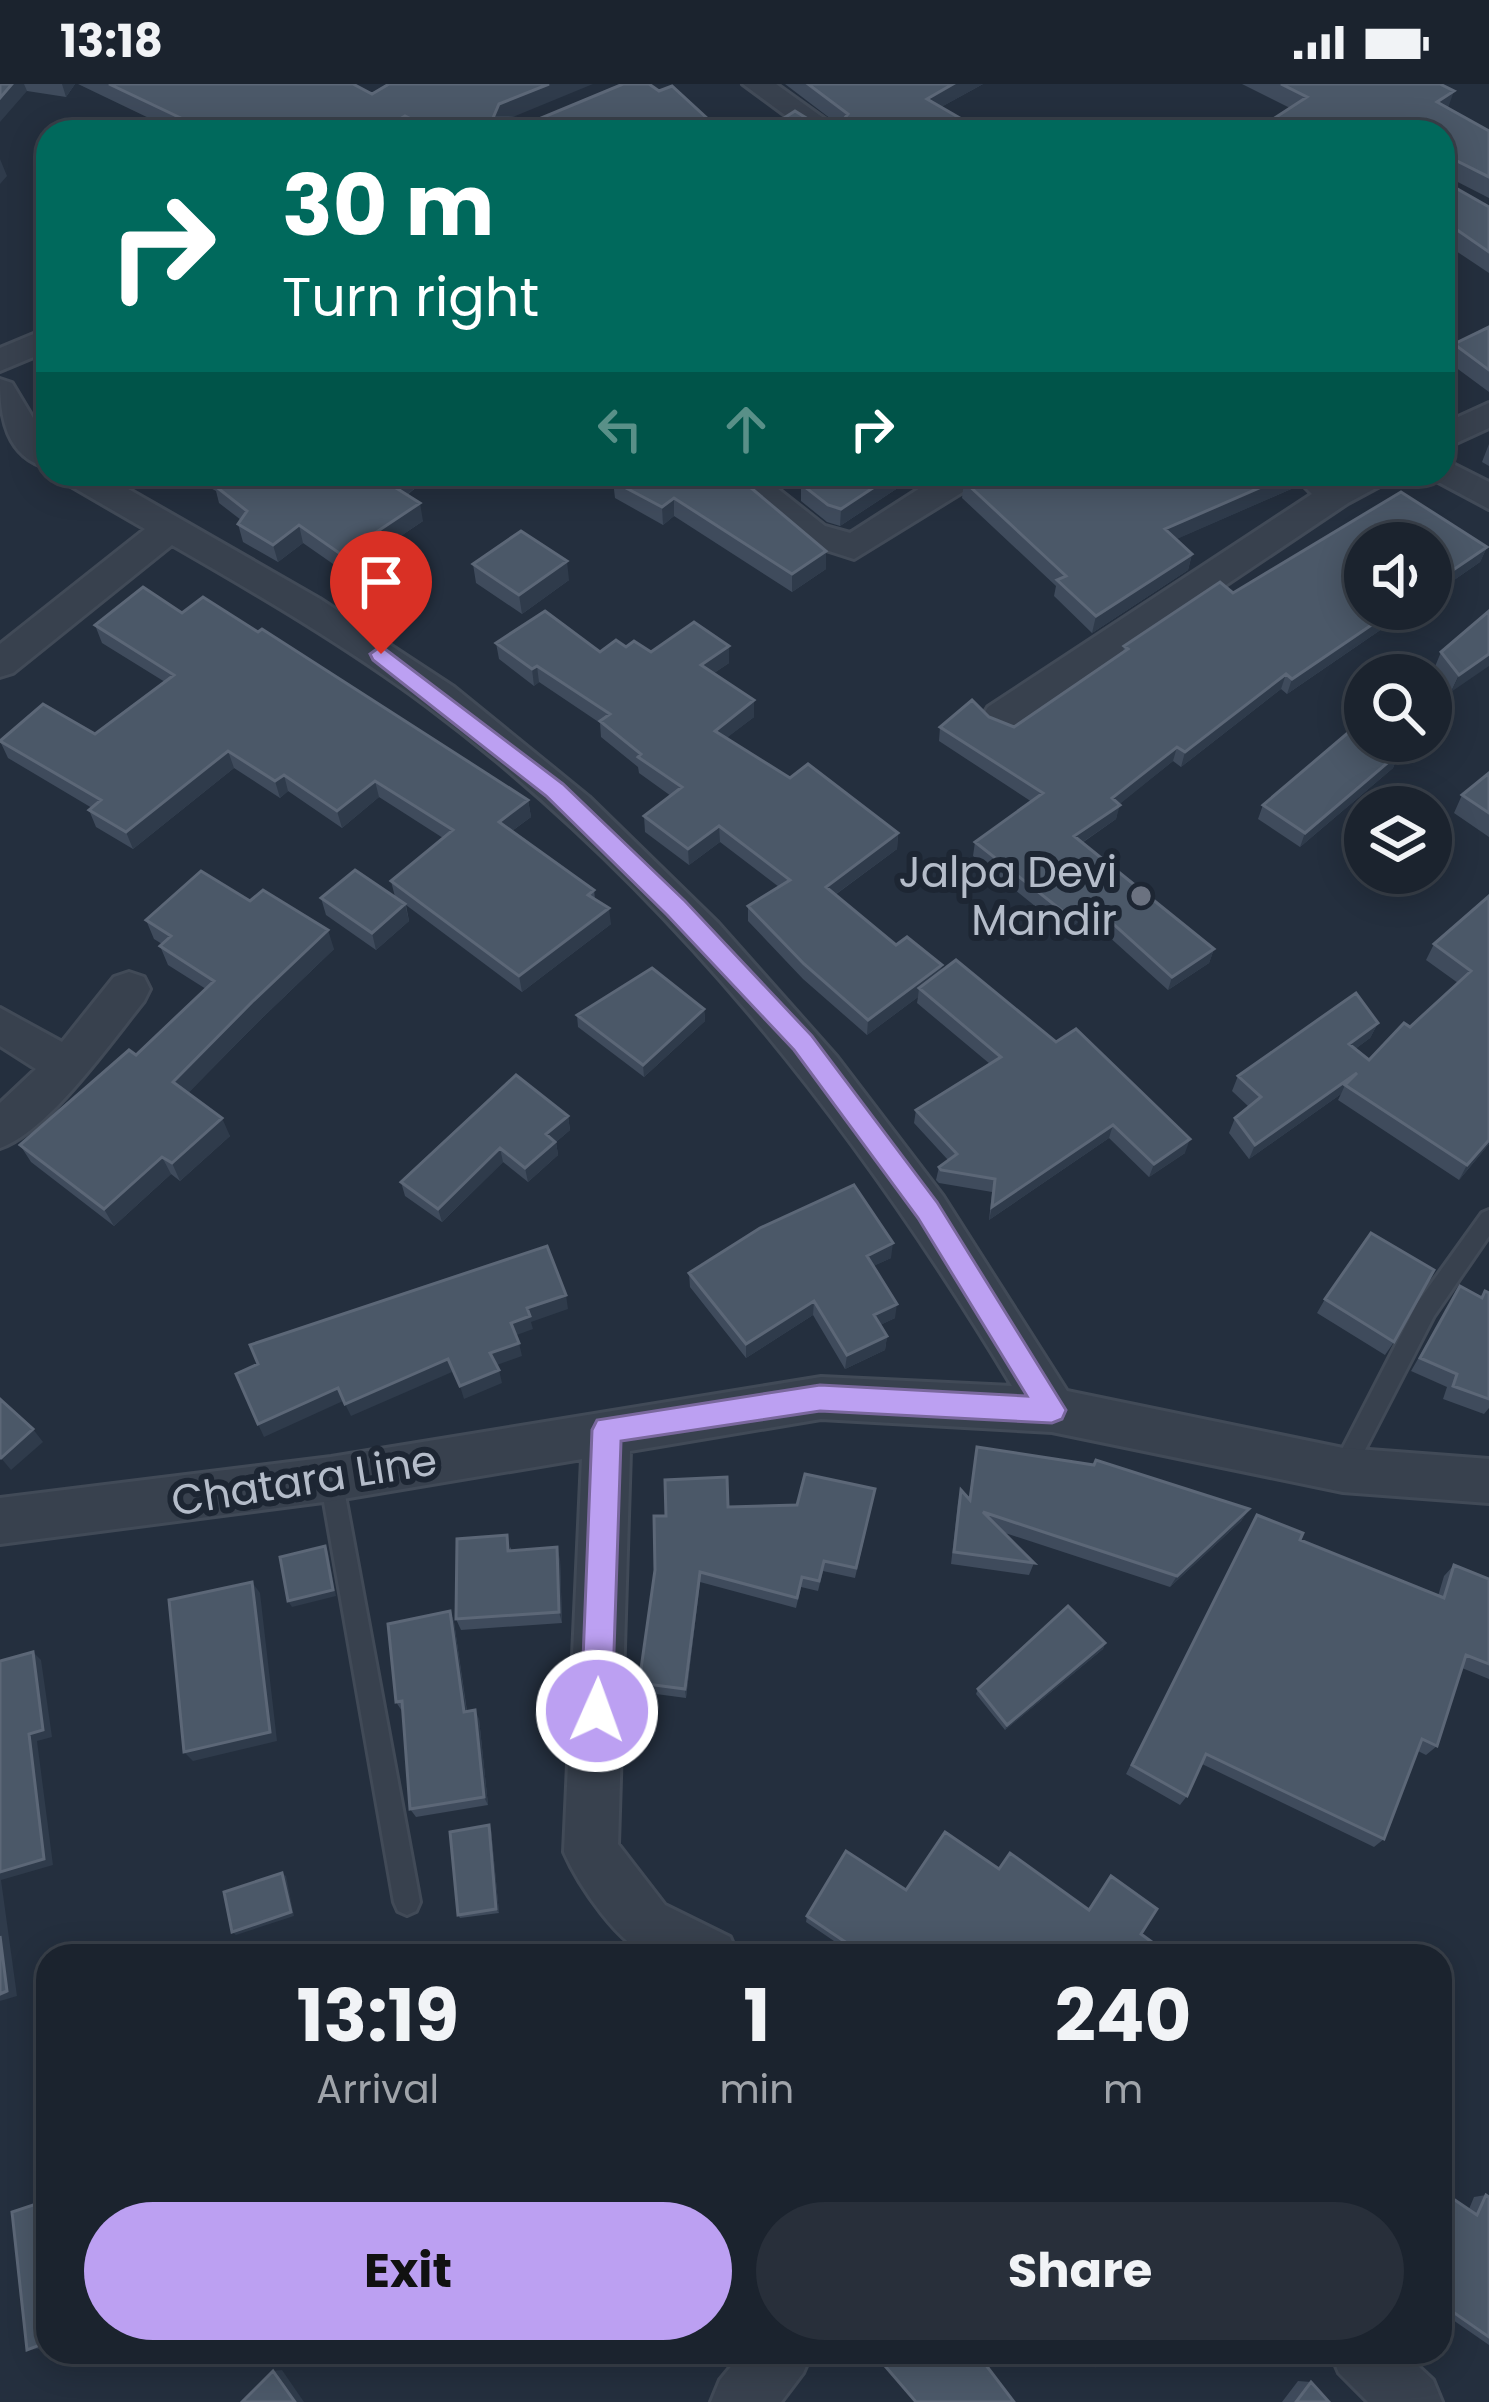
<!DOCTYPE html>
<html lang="en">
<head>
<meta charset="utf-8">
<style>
	:root { --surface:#1b232e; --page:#282f3a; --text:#f1f3f6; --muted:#a0a4aa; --line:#39404a; --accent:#bca0f2 }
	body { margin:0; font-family:Poppins,sans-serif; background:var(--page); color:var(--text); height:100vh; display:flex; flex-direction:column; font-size:45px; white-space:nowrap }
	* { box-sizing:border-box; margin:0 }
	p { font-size:39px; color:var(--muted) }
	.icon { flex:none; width:66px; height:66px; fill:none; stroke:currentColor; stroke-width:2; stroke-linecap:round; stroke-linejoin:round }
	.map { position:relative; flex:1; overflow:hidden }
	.drawer { position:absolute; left:36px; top:1860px; width:1416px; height:420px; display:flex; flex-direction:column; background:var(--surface); border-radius:36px; box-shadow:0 6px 30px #0003,0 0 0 3px var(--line) }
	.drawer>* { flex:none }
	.hud { position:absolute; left:36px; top:36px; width:1419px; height:366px; border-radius:36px; box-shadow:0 6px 30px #0003,0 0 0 3px var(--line); background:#00695c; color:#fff; overflow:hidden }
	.tools { position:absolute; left:1344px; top:438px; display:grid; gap:24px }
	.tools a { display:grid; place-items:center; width:108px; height:108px; border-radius:50%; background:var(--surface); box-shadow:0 6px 30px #0003,0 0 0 3px var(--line); font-size:60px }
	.pin { position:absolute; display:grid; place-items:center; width:102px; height:102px; color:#fff; margin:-123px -51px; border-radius:50% 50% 50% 0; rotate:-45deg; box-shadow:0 0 12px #0007 }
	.pin .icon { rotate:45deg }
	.me { position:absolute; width:132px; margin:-66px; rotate:2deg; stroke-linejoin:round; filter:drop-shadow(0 0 9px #0008) }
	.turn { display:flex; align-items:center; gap:42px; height:252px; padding:0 48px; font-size:54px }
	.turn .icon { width:156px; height:156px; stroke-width:2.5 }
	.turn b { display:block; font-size:84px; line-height:102px }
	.lanes { display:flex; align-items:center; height:114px; padding:0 48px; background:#0003; justify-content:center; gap:60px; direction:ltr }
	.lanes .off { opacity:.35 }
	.eta { display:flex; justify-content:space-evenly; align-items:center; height:204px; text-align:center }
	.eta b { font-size:72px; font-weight:700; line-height:84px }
	.action { display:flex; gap:24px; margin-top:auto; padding:24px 48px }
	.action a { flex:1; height:138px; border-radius:72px; background:var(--accent); color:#111; font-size:48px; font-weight:700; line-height:138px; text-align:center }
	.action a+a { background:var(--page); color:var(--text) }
	.status { display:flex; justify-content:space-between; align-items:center; height:84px; padding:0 60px; background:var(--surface); direction:ltr }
	.status svg { height:33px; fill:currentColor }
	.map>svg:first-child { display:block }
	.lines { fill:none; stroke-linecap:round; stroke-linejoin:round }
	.lane-casing { stroke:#414a57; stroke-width:6 }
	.street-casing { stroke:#414a57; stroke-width:6 }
	.lane { fill:#38414e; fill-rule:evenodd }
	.street { fill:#38414e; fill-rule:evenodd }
	.wall { fill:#3f4b5c }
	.shaded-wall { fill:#2f3b4b }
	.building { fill:#4b5868; stroke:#5c6777; stroke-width:3 }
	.route { fill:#bca0f2; stroke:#7a689d; stroke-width:3 }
	.worship-dot { fill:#6b7280; stroke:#1d2633; stroke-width:4.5 }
	.labels { text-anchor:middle; stroke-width:12; stroke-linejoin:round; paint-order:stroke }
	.poi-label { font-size:42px; fill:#b4bcc9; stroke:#1d2633; text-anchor:end }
	.street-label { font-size:42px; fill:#b4bcc9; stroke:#1d2633 }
</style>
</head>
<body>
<div class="status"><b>13:18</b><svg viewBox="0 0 49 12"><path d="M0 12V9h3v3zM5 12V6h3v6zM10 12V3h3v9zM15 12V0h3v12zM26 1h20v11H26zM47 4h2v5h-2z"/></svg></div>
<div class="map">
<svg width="1489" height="2318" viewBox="0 0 1489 2318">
	<rect width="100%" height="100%" fill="#242f3e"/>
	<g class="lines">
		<defs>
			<path id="lane" d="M1489 1126V1152L1434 1232 1351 1393 1343 1396 1335 1393 1332 1386 1335 1379 1418 1218 1482 1129Z
				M331 1385 339 1388 342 1395 420 1818 416 1827 407 1831 398 1827 394 1818 320 1395 323 1388Z"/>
			<path id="street" d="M743 0H776L843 48H808Z
				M48 244V267L0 287V264Z
				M0 295 12 299 48 359V384C6 373 0 333 0 295Z
				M1489 319V344L1443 365V340Z
				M1443 375 1489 398V425L1431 394 1428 390H1443Z
				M59 390H102L320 515 454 603 589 713 718 839 837 973 943 1112 1067 1307 1343 1364 1489 1375V1419L1343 1408 1052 1348 821 1335 630 1367 618 1760 665 1821 730 1853 738 1872C712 1872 680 1877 654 1872 620 1865 577 1798 564 1768L582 1375 331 1417 0 1460V1414L331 1373 821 1293 1012 1302C857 1044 670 804 427 622 346 562 259 511 172 461L13 589 0 593V560L145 445 64 398Z
				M720 390H759L825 442 850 449 942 390H984L979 398 854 475 801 458Z
				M1292 390H1332L1338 395 1348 390H1392L1387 398 1348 419 1014 643 1001 647 988 643 982 633 988 623 1312 410Z
				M129 888 144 893 150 905 144 917C111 958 49 1047 0 1064V1019L36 985 0 962V924L62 958 114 893Z
				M743 2268H812L803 2289 781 2318H711L720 2296Z
				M1330 2268H1403L1433 2296 1442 2318H1368L1339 2289Z"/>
		</defs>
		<use href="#lane" class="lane-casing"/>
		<use href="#street" class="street-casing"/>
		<use href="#lane" class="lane"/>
		<use href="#street" class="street"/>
	</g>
	<path class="wall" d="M0 0H75L66 13 27 7Z
		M78 0H353L372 10 510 34 722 48H178Z
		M785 0H983L941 23 984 48 808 35H831Z
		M1242 0H1440L1448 24 1489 47V114L1446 92 1447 99 1489 123V189L1444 159 1443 160V48L1290 24Z
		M1489 243V308L1447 277 1454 260Z
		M1489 360V382L1482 378Z
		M191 390H433L407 411 423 437 346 489 303 459 278 478 243 458 238 440 241 436 219 419 216 407 192 394Z
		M622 390 826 467V485L792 508 674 432 663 441 615 414 613 397Z
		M817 390H919L840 442 827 438 801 417V400Z
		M964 397 1298 402 1176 455 1192 470 1188 486 1092 549 1054 512 1056 502 962 414Z
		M1401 408 1487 463 1480 478 1431 512V459H1365V525H1411L1287 610 1281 605 1181 683 1173 677 1119 720 1116 735 1082 759 1214 865 1209 879 1168 906 1086 832 1066 847 973 772 975 758 1032 718 939 657 940 643 972 616 989 633 1014 643 1123 568 1124 562 1220 498 1233 509Z
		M473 480 569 496 522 530 476 499Z
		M1489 527 1451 608 1434 585 1441 568Z
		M182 529 528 716 531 733 512 747 594 806 595 815 611 840 522 908 406 821 409 837 376 866 326 831 321 814 395 813 391 797 443 754 379 713 342 744 288 707 280 714 234 684 133 765 96 743 89 726 92 724 8 674 0 657 95 650 165 598 102 559 95 541Z
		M496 559 600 568 626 563 729 579 714 589 754 633 726 654 790 694 898 749 897 765 835 811 896 861 941 887 1185 1069 1149 1093 1109 1054 989 1136 992 1108 939 1099 936 1096 939 1083 948 1076 914 1039 916 1026 990 980 917 919 918 913 867 951 803 895 748 837V822L779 803 720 758 689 781 645 748 644 732 671 712 639 689 638 683 601 653 600 639 539 598 534 602 499 575Z
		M1399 669 1393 684 1300 763 1258 735 1263 721Z
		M1489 689V753L1454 729 1462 711Z
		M1489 812V1060L1459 1096 1338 1016 1341 1010 1249 1075 1229 1049 1235 1034 1249 1023 1232 1007 1238 992 1378 939 1370 954 1355 965 1369 976 1410 943 1458 899 1426 876 1434 860Z
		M250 817 334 865 259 937 188 1009 230 1052 180 1097 171 1090 114 1142 31 1078 20 1061 136 971 206 905 168 881 160 862 162 860 154 855 146 836Z
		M704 925 705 937 644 993 578 943 577 931Z
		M568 1032 570 1046 556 1058 558 1071 528 1098 503 1078 442 1138 405 1112 401 1098Z
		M891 1174 873 1182 895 1234 880 1241 887 1252 885 1266 845 1285 813 1231 746 1274 690 1203 689 1189Z
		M1460 1202 1480 1213 1485 1207 1489 1209V1324L1484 1330 1443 1315 1447 1303 1411 1287Z
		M1325 1215 1394 1258 1385 1271 1317 1229Z
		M977 1363 1249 1425 1241 1437 1170 1503 1002 1448 1034 1479 1029 1491 951 1480 958 1418 961 1406 969 1414Z
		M873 1416 855 1494 823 1487 818 1507 801 1503 796 1524 700 1498 686 1614 641 1608 639 1599 666 1432 728 1423Z
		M1257 1431 1300 1456 1438 1512 1444 1492 1454 1481 1489 1495V1595L1462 1584 1437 1662 1426 1671 1418 1667 1384 1755 1374 1763 1202 1680 1187 1712 1180 1721 1126 1690Z
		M511 1463V1467L560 1475 562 1539 461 1546 456 1535Z
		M450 1527 454 1538 467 1627 479 1635 488 1721 416 1733 410 1725 402 1627 396 1618Z
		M1105 1559 1103 1565 1005 1646 976 1610 978 1605Z
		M491 1745 499 1829 460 1834 458 1831Z
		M999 1785 1088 1826 1111 1792 1141 1850 1171 1872H856L806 1838 807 1832 906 1806Z
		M1440 2106 1469 2125 1474 2113 1486 2111 1489 2113V2261L1440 2227Z
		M1298 2297 1311 2298 1329 2318H1282Z"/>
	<path class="shaded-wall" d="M12 0H24L27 7 0 38V14Z
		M62 0H75L66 13Z
		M549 0H593L501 38 493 34 499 20Z
		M953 0H983L925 32 927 15Z
		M1454 7 1448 24 1437 18Z
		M405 32 408 48H378Z
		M327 39 328 48H311Z
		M0 75 7 92 0 100Z
		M408 390H433L396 419 393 402Z
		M894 390H919L840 442 841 425Z
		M1291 390H1301L1298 402 1161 462 1165 445Z
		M674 414V432L663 441 662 423Z
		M420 419 423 437 346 489 342 471Z
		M299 441 303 459 278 478 273 461Z
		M1487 463 1480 478 1431 512V501Z
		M826 467V485L792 508V490Z
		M1192 470 1188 486 1092 549 1096 532Z
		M567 477 569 496 522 530 519 511Z
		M1395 525H1411L1287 610 1292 595Z
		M729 562V579L702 597 701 581Z
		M1489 570V582L1451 608 1459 591Z
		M537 582 539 598 534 602 532 585Z
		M1286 590 1281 605 1181 683 1185 668Z
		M754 616V633L715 663V647Z
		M1177 663 1173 677 1110 728 1120 721 1116 735 1071 766 1074 752 1112 714Z
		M228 667 234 684 133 765 126 748Z
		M1399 669 1393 684 1300 763 1305 749Z
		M284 691 288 707 280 714 275 697Z
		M375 697 379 713 342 744 337 727Z
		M528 716 531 733 502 754 499 738Z
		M719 742 720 758 689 781 688 765Z
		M898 749 897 765 825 818 826 803Z
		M1089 818 1086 832 1066 847 1070 833Z
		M405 820 409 837 376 866 372 849Z
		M609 824 611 840 522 908 519 892Z
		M328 846 334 865 259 937 181 1016 173 998 252 918Z
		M1214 865 1209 879 1168 906 1172 893Z
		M942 881 940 897 919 904 918 913 867 951 868 936Z
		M704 925 705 937 644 993 643 981Z
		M1378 939 1370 954 1342 975 1349 960Z
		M1357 989 1345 1001 1341 1010 1249 1075 1255 1061Z
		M568 1032 570 1046 556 1058 558 1071 528 1098 525 1084 546 1050Z
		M222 1034 230 1052 180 1097 172 1079Z
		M1113 1041 1109 1054 989 1136 992 1123Z
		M1190 1055 1185 1069 1149 1093 1154 1080Z
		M1489 1056V1060L1459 1096 1467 1081Z
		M500 1064 503 1078 442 1138 438 1125Z
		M162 1073 171 1090 114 1142 104 1125Z
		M893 1159 891 1174 865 1186 867 1172Z
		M566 1211 568 1225 531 1238 533 1245 514 1252 511 1239 527 1224Z
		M814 1217 813 1231 746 1274V1260Z
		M897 1220 895 1234 872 1245 874 1231Z
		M887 1252 885 1266 845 1285 847 1271Z
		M519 1259 522 1272 494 1282 490 1269Z
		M448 1275 452 1288 351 1332 345 1320Z
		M499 1286 502 1299 464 1315 460 1302Z
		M338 1304 343 1317 264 1353 258 1340Z
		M33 1345 43 1358 11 1386 1 1374Z
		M1249 1425 1241 1437 1170 1503 1177 1492Z
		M325 1462 328 1468 336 1512 292 1523 288 1517Z
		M557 1463 560 1475 562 1539 559 1528Z
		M700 1488V1498L686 1614 685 1605Z
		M252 1498 260 1509 277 1657 193 1677 184 1668Z
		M450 1527 454 1538 468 1637 464 1628Z
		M1105 1559 1103 1565 1005 1646 1007 1641Z
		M33 1568 41 1576 52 1653 37 1657 53 1781 1 1796 17 1912 0 1917V1788L29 1650Z
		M475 1626 479 1635 488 1721 484 1713Z
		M489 1741 491 1745 499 1829 496 1825Z
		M282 1789 286 1792 294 1832 236 1851 232 1848Z
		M48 2258V2262L40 2265 27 2266Z
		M282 2286 304 2318H295L273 2287Z"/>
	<path class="building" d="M0 0H12L0 14Z
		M109 0H353L372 10 389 0H549L499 20 493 34 539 35 623 0H649L659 7 672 2 722 48H436L405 32 378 48H344L327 39 311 48H206L208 47Z
		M808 0H953L927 15 984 48H762L795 27 808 35H844L848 30Z
		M1281 0H1440L1454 7 1437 18 1489 47V93L1445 71 1447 99 1489 123V168L1450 141 1443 149V48H1253L1307 13Z
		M1489 243V286L1454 260Z
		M213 390H408L393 402 420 419 342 471 299 441 273 461 238 440 247 427 214 401 223 395Z
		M622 390H725L750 403 826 467 792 490 674 414 662 423 613 397Z
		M817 390H894L841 425 828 421 801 400Z
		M975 390H1291L1165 445 1192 470 1096 532 1057 496 1066 492 964 397Z
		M1401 408 1487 463 1431 501V459H1365V525H1395L1292 595 1286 590 1185 668 1177 663 1112 714 1120 721 1074 752 1214 865 1172 893 1089 818 1070 833 975 758 1043 709 940 643 972 616 989 633 1014 643 1128 565 1124 562 1220 498 1233 509Z
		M521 447 567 477 519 511 473 480Z
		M143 503 182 529 203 513 258 548 262 545 528 716 499 738 594 806 588 811 609 824 519 892 391 797 453 746 375 697 337 727 284 691 275 697 228 667 126 748 89 726 101 716 0 657 43 620 95 650 174 591 95 541Z
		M545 527 600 568 616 556 626 563 634 557 651 568 694 538 729 562 701 581 754 616 715 647 790 694 808 680 898 749 826 803 896 861 907 853 942 881 868 936 804 880 748 822 790 796 719 742 688 765 644 732 682 703 638 673 641 670 600 637 610 630 537 582 532 585 496 559Z
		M1489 527V570L1459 591 1441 568Z
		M1356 642 1365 648V657H1380L1399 669 1305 749 1263 721Z
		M1489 689V729L1462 711Z
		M355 786 405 820 372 849 321 814Z
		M201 787 250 817 263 806 328 846 252 918 173 998 222 1034 172 1079 162 1073 104 1125 20 1061 129 966 136 971 214 897 160 862 171 852 146 836Z
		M1489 812V1056L1467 1081 1345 1001 1357 989 1255 1061 1235 1034 1261 1013 1238 992 1356 909 1378 939 1349 960 1369 976 1404 939 1410 943 1471 887 1434 860Z
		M956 876 1056 958 1076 945 1190 1055 1154 1080 1113 1041 992 1123 995 1095 941 1086 939 1083 957 1070 916 1026 1001 973 919 904Z
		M652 884 704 925 643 981 577 931Z
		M516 991 568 1032 546 1050 555 1058 525 1084 500 1064 438 1125 401 1098Z
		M854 1101 893 1159 867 1172 897 1220 874 1231 887 1252 847 1271 814 1217 746 1260 689 1189 760 1144Z
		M1371 1149 1434 1186 1394 1258 1325 1215Z
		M547 1162 566 1211 527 1224 530 1232 511 1239 519 1259 490 1269 499 1286 460 1302 448 1275 345 1320 338 1304 258 1340 236 1290 258 1280 250 1261Z
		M1460 1202 1482 1214 1485 1207 1489 1209V1315L1453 1302 1457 1290 1420 1274Z
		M0 1315 33 1345 1 1374 0 1373Z
		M977 1363 1094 1381 1096 1376 1249 1425 1177 1492 983 1428 1034 1479 954 1468 961 1406 970 1416Z
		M805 1390 875 1405 856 1484 824 1477 819 1497 802 1493 797 1514 700 1488 685 1605 639 1599 655 1486 654 1432H666L665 1396 727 1393 728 1423 797 1421Z
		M1257 1431 1303 1449 1300 1456 1444 1514 1454 1481 1489 1495V1580L1466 1571 1437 1662 1422 1655 1384 1755 1206 1670 1187 1712 1132 1681Z
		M507 1451 508 1467 557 1463 559 1528 456 1535 457 1455Z
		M325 1462 333 1506 288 1517 280 1473Z
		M252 1498 270 1648 184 1668 169 1516Z
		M1068 1522 1105 1559 1007 1641 978 1605Z
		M450 1527 464 1628 475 1626 484 1713 410 1725 402 1617 396 1618 388 1540Z
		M33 1568 43 1646 29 1650 44 1775 0 1788V1577Z
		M489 1741 496 1825 458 1831 450 1748Z
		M945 1748 999 1785 1010 1769 1089 1826 1111 1792 1157 1825 1141 1850 1171 1872H861L863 1870 807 1832 846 1767 906 1806Z
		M282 1789 291 1828 232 1848 224 1808Z
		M0 1852 7 1907 0 1910Z
		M1440 2106 1477 2131 1486 2111 1489 2113V2253L1440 2219Z
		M48 2116V2258L27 2266 12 2128Z
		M670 2268H687L676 2278Z
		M873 2268H976L1014 2318H916Z
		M1080 2268H1103L1095 2281Z
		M273 2287 295 2318H242Z
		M1311 2298 1329 2318H1296Z"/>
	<path class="route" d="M381 562 563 700 685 817 812 952 937 1118 1066 1326 1062 1335 1052 1339 820 1327 621 1357 612 1627 608 1638 597 1643 586 1638 581 1627 592 1346 597 1336 820 1301 1027 1312 918 1134 794 966 667 831 546 712 373 576 370 570Z"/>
	<circle class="worship-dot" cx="1141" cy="812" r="12"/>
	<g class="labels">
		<g class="poi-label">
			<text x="1117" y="803">Jalpa Devi<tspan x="1117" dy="48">Mandir</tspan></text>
		</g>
		<g class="street-label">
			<text transform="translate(304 1396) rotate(-9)" y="15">Chatara Line</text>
		</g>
	</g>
</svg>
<div class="tools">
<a><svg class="icon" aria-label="sound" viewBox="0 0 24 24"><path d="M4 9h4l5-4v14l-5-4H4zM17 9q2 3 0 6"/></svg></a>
<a><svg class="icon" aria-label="search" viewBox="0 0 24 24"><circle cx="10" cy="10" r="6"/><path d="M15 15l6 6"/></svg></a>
<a><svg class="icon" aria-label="layers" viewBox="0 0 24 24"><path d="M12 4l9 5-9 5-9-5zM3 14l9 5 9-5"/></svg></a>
</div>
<div class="pin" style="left:381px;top:570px;background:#d93025"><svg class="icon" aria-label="arrive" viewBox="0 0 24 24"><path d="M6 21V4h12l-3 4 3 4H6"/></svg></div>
<svg class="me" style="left:597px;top:1627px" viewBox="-20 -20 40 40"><circle r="17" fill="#bca0f2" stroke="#fff" stroke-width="3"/><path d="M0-11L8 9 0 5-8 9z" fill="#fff"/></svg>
<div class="hud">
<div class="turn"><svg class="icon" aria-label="right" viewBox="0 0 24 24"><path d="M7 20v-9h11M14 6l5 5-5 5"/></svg><div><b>30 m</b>Turn right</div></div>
<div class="lanes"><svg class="icon off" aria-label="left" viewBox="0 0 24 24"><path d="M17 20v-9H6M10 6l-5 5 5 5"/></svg><svg class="icon off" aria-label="ahead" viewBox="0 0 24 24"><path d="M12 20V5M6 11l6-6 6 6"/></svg><svg class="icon" aria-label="right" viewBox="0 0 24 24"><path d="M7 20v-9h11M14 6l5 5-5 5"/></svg></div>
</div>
<section class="drawer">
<div class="eta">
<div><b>13:19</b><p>Arrival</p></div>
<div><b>1</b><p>min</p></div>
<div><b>240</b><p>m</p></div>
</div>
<div class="action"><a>Exit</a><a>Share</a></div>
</section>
</div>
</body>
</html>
